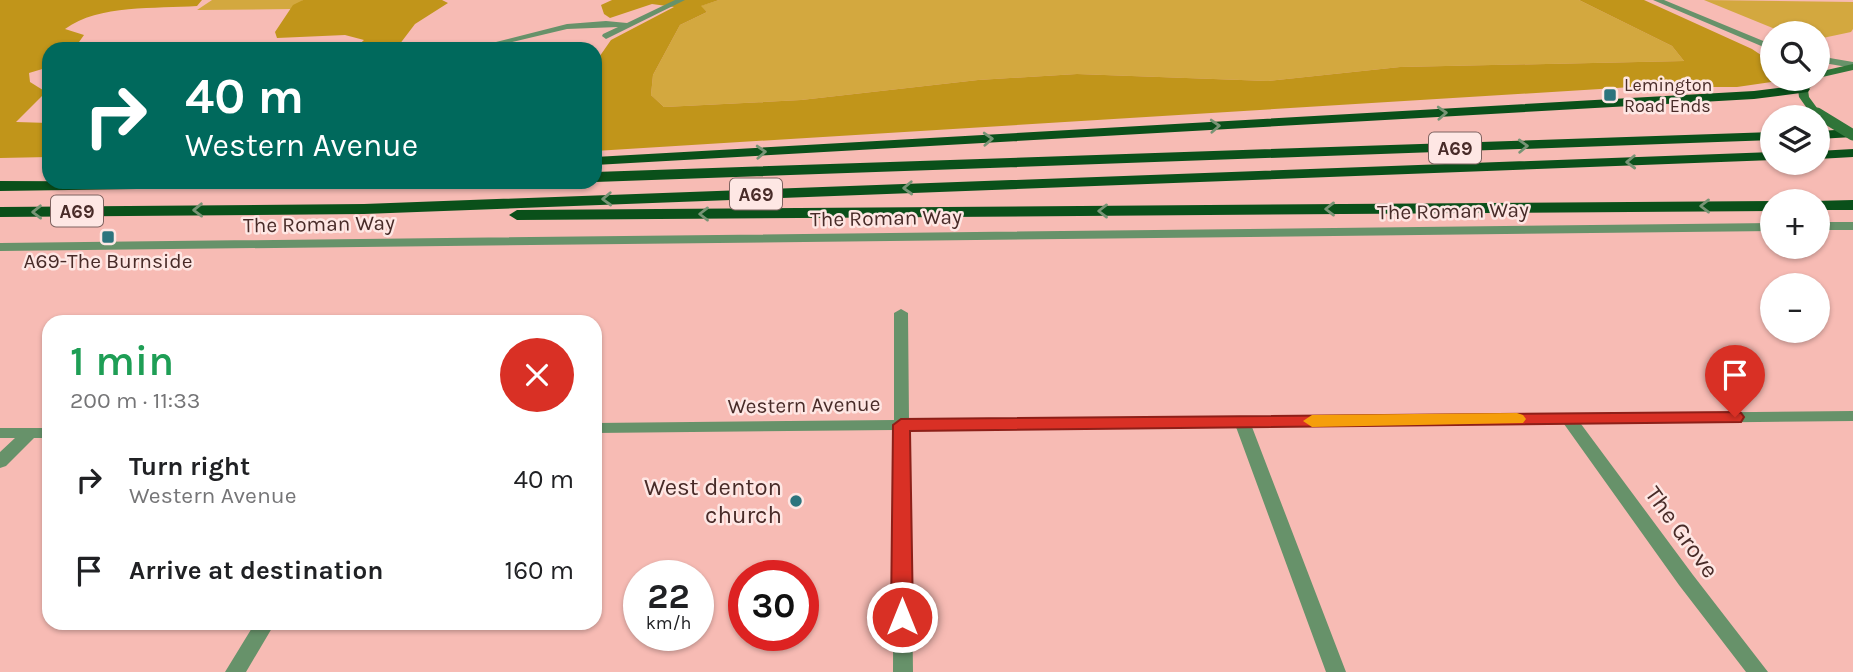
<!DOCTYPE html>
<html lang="en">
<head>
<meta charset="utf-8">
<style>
	:root { --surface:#fff; --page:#f2f2f2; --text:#202124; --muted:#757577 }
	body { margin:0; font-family:Karla,sans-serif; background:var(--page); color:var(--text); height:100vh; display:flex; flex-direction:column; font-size:26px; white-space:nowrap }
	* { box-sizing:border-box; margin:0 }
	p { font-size:23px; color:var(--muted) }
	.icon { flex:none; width:38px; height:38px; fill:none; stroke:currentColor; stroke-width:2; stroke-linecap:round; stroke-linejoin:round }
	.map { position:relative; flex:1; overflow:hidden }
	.drawer { position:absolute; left:42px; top:315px; width:560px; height:315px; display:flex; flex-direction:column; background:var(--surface); border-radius:21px; box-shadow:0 2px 5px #0004 }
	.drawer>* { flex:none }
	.hud { position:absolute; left:42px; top:42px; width:560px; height:147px; border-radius:21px; box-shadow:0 2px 5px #0004; background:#00695c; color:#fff; overflow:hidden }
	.buttons { position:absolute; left:1760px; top:21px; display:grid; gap:14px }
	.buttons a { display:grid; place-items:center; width:70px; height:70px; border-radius:50%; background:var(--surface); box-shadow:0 2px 5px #0004; font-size:35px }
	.speed { position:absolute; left:623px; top:560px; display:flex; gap:14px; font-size:35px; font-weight:700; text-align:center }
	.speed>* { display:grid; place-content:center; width:91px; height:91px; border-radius:50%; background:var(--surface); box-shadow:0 2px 5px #0004; line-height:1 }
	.speed small { font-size:18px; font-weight:400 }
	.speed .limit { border:10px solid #d22; background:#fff; color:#111 }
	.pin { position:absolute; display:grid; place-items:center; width:60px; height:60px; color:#fff; margin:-72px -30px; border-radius:50% 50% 50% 0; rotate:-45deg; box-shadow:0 0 7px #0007 }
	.pin .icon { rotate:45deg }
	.me { position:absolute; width:77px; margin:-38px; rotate:0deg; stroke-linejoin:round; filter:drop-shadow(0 0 5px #0008) }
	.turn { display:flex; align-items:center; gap:24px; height:147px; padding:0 28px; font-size:32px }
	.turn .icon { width:91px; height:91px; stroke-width:2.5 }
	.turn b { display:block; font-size:49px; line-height:60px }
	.round { display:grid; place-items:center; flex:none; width:74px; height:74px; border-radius:37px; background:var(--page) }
	.head { display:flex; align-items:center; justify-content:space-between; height:119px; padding:0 28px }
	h1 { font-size:42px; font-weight:600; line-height:52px; color:#1e9e55 }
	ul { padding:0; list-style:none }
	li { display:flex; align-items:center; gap:21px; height:91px; padding:0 28px }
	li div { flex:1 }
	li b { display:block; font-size:26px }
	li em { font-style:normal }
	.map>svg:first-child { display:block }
	.green { fill:#d3a83f }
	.forest { fill:#c1951a }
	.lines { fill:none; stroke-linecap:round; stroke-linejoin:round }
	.minor { fill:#67926a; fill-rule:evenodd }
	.tertiary { fill:#67926a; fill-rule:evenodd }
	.secondary { fill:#307539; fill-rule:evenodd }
	.trunk { fill:#0a501a; fill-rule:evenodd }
	.secondary-bridge-far1 { stroke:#307539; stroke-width:9 }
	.secondary-bridge { stroke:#307539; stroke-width:11 }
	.oneway { stroke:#789475 }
	.route { fill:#d93025; stroke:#8d1f18; stroke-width:2 }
	.slow { fill:#f59e0b }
	.poi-dot { fill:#2c747d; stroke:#fee7e4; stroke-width:2.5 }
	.labels { text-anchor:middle; stroke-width:5; stroke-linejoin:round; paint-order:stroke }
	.far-poi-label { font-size:18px; fill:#482b28; stroke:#fee7e4; text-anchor:start }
	.shield { fill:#fee7e4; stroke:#7f6360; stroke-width:2 }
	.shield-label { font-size:19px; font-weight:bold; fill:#482b28 }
	.street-label { font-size:21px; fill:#482b28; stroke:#fee7e4 }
	.poi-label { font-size:21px; fill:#482b28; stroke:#fee7e4 }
	.near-poi-label { font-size:24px; fill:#482b28; stroke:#fee7e4; text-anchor:end }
	.near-street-label { font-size:24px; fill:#482b28; stroke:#fee7e4 }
</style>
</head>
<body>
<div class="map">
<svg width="1853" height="672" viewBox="0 0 1853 672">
	<rect width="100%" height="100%" fill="#f7bbb4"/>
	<path class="green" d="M212 0H303L292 9 197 10Z
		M719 0H1579L1672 46 1684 61 1400 67 1268 81 1077 74 978 80 801 100 664 107 651 95 653 75 680 25 707 12 700 6Z
		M1704 0 1853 2V29L1851 32 1818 39V33H1785Z"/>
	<path class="forest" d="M0 0H202L197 6C156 9 99 4 65 29L84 35 74 49H49V67L29 73 30 82 46 92 16 122 49 123V157L0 158Z
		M303 0H442L448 3 415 24 396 49H354L364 40 345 35 277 38 275 32 293 5Z
		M612 0H719L701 6 707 12 680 25 653 75 651 95 664 107 801 100 978 80 1077 74 1268 81 1400 67 1684 61 1672 46 1579 0H1644L1752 49 1773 63V79L1785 80 1737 87H1632L595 151V63L611 40 674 7 652 4 610 18 604 14 601 5Z"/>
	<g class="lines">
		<path class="minor" d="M675 0H685L606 39 602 36 603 34 618 27 567 29 483 49H468L567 24 606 21 627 23Z
			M1818 222H1853V230H1818Z
			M1773 223V231L0 251V243Z
			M901 309 908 313 909 420 1853 411V421L1581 424 1693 575 1768 672H1746L1679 585 1564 424 1252 427 1346 672H1326L1236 427 910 430 913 672H893L894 430 595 433V423L894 420V313Z
			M0 428H49V438H34L6 466 0 468V452L15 438H0Z
			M255 623H275L246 672H225Z"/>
		<path class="tertiary" d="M1653 0H1664L1773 45V51Z
			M1818 56 1853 62V68L1818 62Z"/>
		<path class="secondary" d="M1853 64V70L1818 78V72Z
			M1808 79H1818L1808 90 1809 97 1820 112 1815 115 1811 114 1799 97 1798 89Z"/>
		<path class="trunk" d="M1803 85 1810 89 1808 92 1754 99 595 165V157L1754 91Z
			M1853 129V137L1818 139V131Z
			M1773 132V140L595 182V172Z
			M1853 149V157L1818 159V151Z
			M1773 152V160L364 214 0 217V207L364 204Z
			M0 181 275 182 267 187 0 191Z
			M1853 200V210H1818V201H1814Z
			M1773 201V211L517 220 509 215 517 210Z"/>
		<path class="secondary-bridge-far1" d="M1815 112 1820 115"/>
		<path class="secondary-bridge" d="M1817 113 1853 135"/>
	</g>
	<defs><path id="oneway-chevron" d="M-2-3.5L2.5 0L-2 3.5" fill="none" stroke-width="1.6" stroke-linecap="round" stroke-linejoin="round" transform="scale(1.75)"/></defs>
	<g class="oneway">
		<use href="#oneway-chevron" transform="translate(1442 113) rotate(-3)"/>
		<use href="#oneway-chevron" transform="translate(1215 126) rotate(-3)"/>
		<use href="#oneway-chevron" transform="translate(988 139) rotate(-3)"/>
		<use href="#oneway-chevron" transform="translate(1523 146) rotate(-2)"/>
		<use href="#oneway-chevron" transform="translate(761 152) rotate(-3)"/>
		<use href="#oneway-chevron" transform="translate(1631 162) rotate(178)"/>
		<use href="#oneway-chevron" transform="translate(908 188) rotate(178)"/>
		<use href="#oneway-chevron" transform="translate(607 199) rotate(178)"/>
		<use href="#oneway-chevron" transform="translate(1705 206) rotate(180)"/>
		<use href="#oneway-chevron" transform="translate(1330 209) rotate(180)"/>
		<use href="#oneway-chevron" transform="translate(198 210) rotate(179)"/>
		<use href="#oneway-chevron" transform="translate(1103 211) rotate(180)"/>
		<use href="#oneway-chevron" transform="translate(37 212) rotate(179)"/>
		<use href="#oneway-chevron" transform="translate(704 214) rotate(180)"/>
	</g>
	<path class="route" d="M1735 412 1741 413 1744 417 1741 422 910 431 913 617 910 623 902 626 895 623 891 617 893 425 901 419Z"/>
	<path class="slow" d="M1517 413 1523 415 1526 419 1523 423 1312 427 1303 421 1312 415Z"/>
	<g class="poi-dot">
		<rect x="1603" y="88" width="14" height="14" rx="3.5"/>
		<rect x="101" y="230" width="14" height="14" rx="3.5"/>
		<circle cx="796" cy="501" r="7"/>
	</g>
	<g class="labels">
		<g class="far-poi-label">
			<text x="1624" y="91">Lemington<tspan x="1624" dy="21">Road Ends</tspan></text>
		</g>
		<g class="shield">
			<rect x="1429" y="132.5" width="52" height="31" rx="5"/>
			<rect x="730" y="178.5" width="52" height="31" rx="5"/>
			<rect x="51" y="195.5" width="52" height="31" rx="5"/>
		</g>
		<g class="shield-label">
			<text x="1455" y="155">A69</text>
			<text x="756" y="201">A69</text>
			<text x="77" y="218">A69</text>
		</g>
		<g class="street-label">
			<text transform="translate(1453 211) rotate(-1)" y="7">The Roman Way</text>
			<text transform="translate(886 218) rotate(-1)" y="7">The Roman Way</text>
			<text transform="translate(319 224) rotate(-1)" y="7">The Roman Way</text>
			<text transform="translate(804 405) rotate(-1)" y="7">Western Avenue</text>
		</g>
		<g class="poi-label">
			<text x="108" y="268">A69-The Burnside</text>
		</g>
		<g class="near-poi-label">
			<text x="782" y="495">West denton<tspan x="782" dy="28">church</tspan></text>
		</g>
		<g class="near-street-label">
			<text transform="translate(1682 532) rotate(54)" y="8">The Grove</text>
		</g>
	</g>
</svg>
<div class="buttons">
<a><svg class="icon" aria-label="search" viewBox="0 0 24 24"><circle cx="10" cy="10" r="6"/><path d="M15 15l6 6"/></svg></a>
<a><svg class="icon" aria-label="layers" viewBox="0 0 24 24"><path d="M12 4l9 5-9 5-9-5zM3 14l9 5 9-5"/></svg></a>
<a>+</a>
<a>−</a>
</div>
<div class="speed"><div>22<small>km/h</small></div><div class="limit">30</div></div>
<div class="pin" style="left:1735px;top:417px;background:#d93025"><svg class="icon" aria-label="arrive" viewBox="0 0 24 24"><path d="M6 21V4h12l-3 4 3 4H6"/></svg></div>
<svg class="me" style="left:902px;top:617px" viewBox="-20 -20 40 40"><circle r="17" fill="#d93025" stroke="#fff" stroke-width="3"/><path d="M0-11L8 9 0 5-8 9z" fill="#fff"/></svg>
<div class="hud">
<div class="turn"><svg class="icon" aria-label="right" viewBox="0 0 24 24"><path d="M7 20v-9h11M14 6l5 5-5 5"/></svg><div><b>40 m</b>Western Avenue</div></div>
</div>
<section class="drawer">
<div class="head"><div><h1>1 min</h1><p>200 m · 11:33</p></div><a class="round" style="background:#d93025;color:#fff"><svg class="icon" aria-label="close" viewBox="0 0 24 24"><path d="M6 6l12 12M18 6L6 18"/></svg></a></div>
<ul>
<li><svg class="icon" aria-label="right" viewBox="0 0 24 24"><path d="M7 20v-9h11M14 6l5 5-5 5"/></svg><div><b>Turn right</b><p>Western Avenue</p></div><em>40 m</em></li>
<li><svg class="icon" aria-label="arrive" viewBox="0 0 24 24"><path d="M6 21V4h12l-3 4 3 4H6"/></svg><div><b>Arrive at destination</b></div><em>160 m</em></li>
</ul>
</section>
</div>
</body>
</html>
